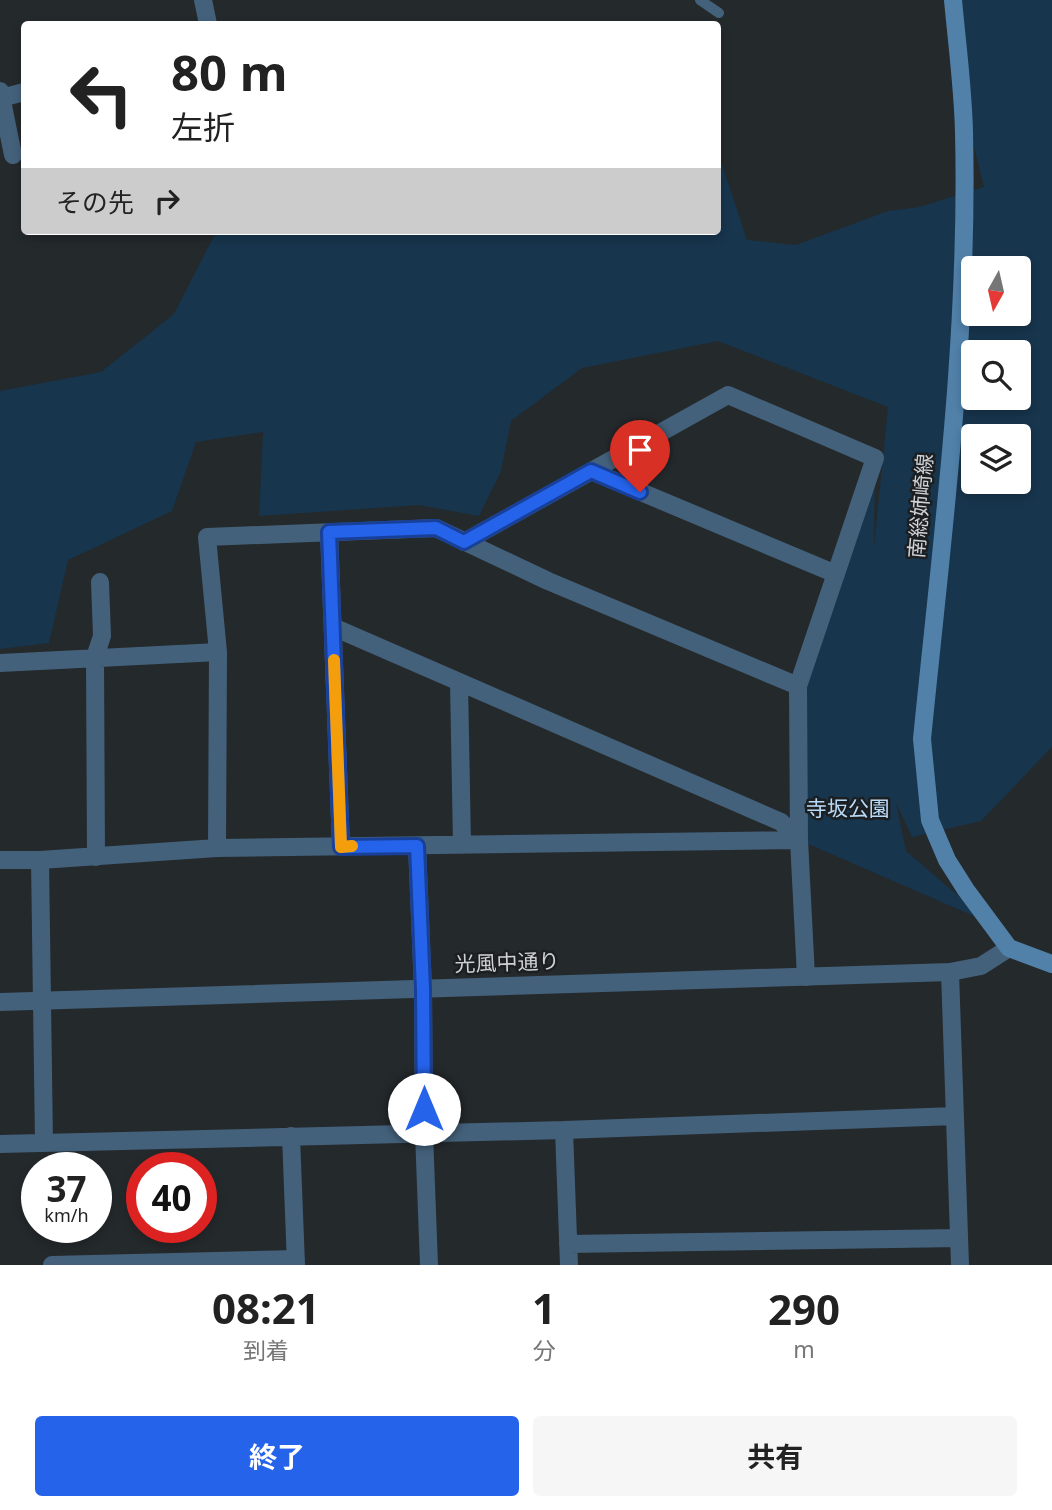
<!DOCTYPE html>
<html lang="ja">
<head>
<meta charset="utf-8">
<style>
	:root { --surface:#fff; --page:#f6f6f6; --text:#222; --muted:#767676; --accent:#2563eb }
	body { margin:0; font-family:"Noto Sans","Noto Sans JP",sans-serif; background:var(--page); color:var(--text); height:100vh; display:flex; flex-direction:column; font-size:26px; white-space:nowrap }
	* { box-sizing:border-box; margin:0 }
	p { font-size:23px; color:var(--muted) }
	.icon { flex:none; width:38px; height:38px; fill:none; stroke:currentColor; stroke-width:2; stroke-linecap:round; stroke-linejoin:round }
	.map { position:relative; height:1265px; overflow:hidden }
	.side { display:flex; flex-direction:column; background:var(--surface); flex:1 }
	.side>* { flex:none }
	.hud { position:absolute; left:21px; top:21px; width:700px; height:214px; border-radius:7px; box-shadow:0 4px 10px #0003; background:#fff; color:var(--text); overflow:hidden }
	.needle { width:46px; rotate:188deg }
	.tools { position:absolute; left:961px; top:256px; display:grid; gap:14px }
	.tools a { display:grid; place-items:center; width:70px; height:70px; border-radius:7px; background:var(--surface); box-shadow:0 4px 10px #0003; font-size:35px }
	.speed { position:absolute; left:21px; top:1152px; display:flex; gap:14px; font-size:35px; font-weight:700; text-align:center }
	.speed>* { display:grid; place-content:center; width:91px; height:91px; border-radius:50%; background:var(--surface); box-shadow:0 4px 10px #0003; line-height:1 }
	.speed small { font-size:18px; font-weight:400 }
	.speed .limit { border:10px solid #d22; background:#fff; color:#111 }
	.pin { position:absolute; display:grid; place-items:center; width:60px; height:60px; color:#fff; margin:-72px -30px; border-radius:50% 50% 50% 0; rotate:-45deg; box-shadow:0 0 7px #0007 }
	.pin .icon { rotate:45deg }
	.me { position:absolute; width:77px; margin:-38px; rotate:0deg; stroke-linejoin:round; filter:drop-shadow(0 0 5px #0008) }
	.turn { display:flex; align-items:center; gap:24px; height:147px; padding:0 35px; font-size:32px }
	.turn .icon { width:91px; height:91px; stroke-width:2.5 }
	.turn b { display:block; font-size:49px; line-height:60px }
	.then { display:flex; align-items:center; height:66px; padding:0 35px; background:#0003; gap:14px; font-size:26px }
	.eta { display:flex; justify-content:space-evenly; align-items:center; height:119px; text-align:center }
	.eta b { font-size:42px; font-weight:700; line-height:49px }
	.button { display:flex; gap:14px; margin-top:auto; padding:14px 35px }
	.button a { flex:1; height:80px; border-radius:7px; background:var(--accent); color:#fff; font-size:28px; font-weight:700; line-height:80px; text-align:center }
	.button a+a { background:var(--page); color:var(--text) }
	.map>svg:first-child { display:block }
	.green { fill:#17354d; fill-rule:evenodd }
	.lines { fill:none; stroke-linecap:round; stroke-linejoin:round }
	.service { stroke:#44617b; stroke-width:10 }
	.minor { stroke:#44617b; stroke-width:18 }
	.tertiary { stroke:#44617b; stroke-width:18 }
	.secondary { stroke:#5181a9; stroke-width:18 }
	.route-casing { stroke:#184099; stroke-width:18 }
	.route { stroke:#2563eb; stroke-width:12 }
	.slow { stroke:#f59e0b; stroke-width:12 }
	.labels { text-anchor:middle; stroke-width:5; stroke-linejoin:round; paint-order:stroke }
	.street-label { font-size:21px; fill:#cfd1d4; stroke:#1b1f22 }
	.park-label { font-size:21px; fill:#b9daf7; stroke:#1b1f22 }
</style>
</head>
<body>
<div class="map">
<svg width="1052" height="1265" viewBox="0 0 1052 1265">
	<rect width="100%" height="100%" fill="#24292c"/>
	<path class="green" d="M950 0H1052V747L981 821 912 837 896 803 906 851 990 923 799 840 798 686 875 458 874 547 888 407 718 341 582 368 511 421 501 471 479 516 419 505 259 516 263 432 196 442 172 511 68 560 49 643 0 649V391L101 372 174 314 216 232 718 231V152L747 240 796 245 888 211 919 207 984 187 962 97ZM973 268H1018V313H973ZM973 352H1018V397H973ZM973 436H1018V481H973Z"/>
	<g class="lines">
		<path class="service" d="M700 0 719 13"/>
		<path class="minor" d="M203 0 208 24
			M0 91 13 155
			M1 98 24 92
			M591 471 836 574
			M329 532 341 847
			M464 542 728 395 875 458 798 686 799 840 806 977
			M333 627 781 822 799 840
			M0 663 218 652
			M459 682 462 845
			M417 846 423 989
			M217 848 218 652 207 537 436 528 548 581 798 686
			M96 857 95 657 102 636 100 582
			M0 860H40L217 848 799 840
			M40 860 44 1143
			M950 972 960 1265
			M564 1130 569 1265
			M291 1136 296 1265
			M0 1144 564 1130 955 1116
			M568 1244 959 1238
			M52 1265 296 1259"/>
		<path class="tertiary" d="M423 989 424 1133 429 1265
			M0 1002 950 972 981 966 1009 948"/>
		<path class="secondary" d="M953 0C957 44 963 88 964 132 969 335 942 538 922 739L930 820 947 860 966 890 1009 948 1052 964"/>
	</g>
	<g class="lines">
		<defs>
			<path id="route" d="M424 1109 423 989 417 846 341 847 329 532 436 528 464 542 591 471 640 492"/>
		</defs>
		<use href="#route" class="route-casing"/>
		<use href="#route" class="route"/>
		<path class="slow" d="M334 660 341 847 352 846"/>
	</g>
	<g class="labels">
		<g class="street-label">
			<text transform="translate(921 506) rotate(-85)" y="7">南総姉崎線</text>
			<text transform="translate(507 963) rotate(-2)" y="7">光風中通り</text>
		</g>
		<g class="park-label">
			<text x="848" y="816">寺坂公園</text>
		</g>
	</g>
</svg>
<div class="tools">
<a><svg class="needle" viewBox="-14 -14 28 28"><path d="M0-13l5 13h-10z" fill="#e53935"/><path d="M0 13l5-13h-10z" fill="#767676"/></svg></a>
<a><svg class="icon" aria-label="search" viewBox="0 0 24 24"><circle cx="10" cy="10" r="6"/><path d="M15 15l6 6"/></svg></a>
<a><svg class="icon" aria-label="layers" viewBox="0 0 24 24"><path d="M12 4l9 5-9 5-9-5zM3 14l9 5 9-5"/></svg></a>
</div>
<div class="speed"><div>37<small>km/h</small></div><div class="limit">40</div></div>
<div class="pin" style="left:640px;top:492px;background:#d93025"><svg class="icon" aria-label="arrive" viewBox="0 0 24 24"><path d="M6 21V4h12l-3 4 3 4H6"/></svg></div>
<svg class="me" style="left:424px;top:1109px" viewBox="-20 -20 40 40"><circle r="19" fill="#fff"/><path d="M0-13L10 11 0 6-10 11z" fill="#2563eb"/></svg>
<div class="hud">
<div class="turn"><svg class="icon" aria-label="left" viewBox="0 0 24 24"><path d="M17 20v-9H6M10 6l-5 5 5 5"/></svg><div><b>80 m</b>左折</div></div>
<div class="then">その先<svg class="icon" aria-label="right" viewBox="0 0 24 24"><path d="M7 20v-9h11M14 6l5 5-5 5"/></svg></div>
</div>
</div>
<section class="side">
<div class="eta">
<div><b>08:21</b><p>到着</p></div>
<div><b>1</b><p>分</p></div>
<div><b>290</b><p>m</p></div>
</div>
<div class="button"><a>終了</a><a>共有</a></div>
</section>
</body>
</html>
